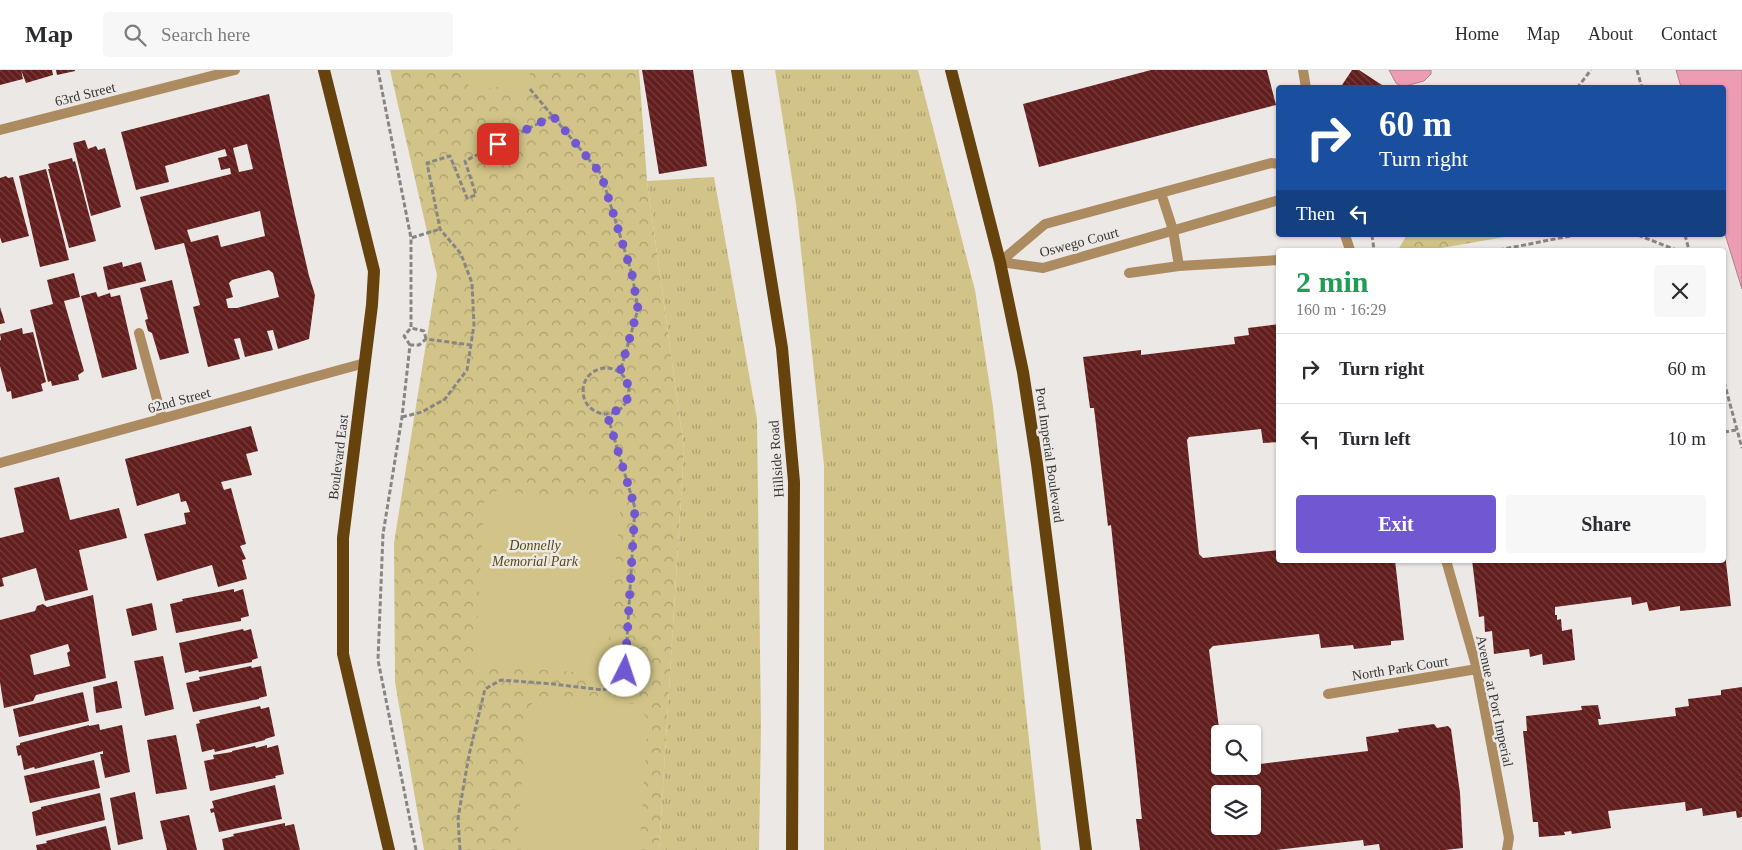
<!DOCTYPE html>
<html lang="en">
<head>
<meta charset="utf-8">
<style>
	:root { --surface:#fff; --page:#f7f7f7; --text:#2b2b33; --muted:#7c7c81; --line:#e1e1e2; --accent:#7158d2 }
	body { margin:0; font-family:"Times New Roman",serif; background:var(--page); color:var(--text); height:100vh; display:flex; flex-direction:column; font-size:19px; white-space:nowrap }
	* { box-sizing:border-box; margin:0 }
	p { font-size:16px; color:var(--muted) }
	.icon { flex:none; width:28px; height:28px; fill:none; stroke:currentColor; stroke-width:2; stroke-linecap:round; stroke-linejoin:round }
	.map { position:relative; flex:1; overflow:hidden }
	.drawer { position:absolute; left:1276px; top:178px; width:450px; height:315px; display:flex; flex-direction:column; background:var(--surface); border-radius:5px; box-shadow:0 1px 4px #0004 }
	.drawer>* { flex:none }
	.banner { position:absolute; left:1276px; top:15px; width:450px; height:152px; border-radius:5px; box-shadow:0 1px 4px #0004; background:#1a4fa0; color:#fff; overflow:hidden }
	.buttons { position:absolute; left:1211px; top:655px; display:grid; gap:10px }
	.buttons a { display:grid; place-items:center; width:50px; height:50px; border-radius:5px; background:var(--surface); box-shadow:0 1px 4px #0004; font-size:25px }
	.pin { position:absolute; display:grid; place-items:center; width:42px; height:42px; color:#fff; margin:-21px; border-radius:10px; box-shadow:0 2px 8px #0006 }
	.me { position:absolute; width:55px; margin:-28px; rotate:4deg; stroke-linejoin:round; filter:drop-shadow(0 0 4px #0008) }
	.turn { display:flex; align-items:center; gap:18px; height:105px; padding:0 20px; font-size:22px }
	.turn .icon { width:65px; height:65px; stroke-width:2.5 }
	.turn b { display:block; font-size:35px; line-height:42px }
	.then { display:flex; align-items:center; height:48px; padding:0 20px; background:#0003; gap:10px; font-size:19px }
	.round { display:grid; place-items:center; flex:none; width:52px; height:52px; border-radius:5px; background:var(--page) }
	.overview { display:flex; align-items:center; justify-content:space-between; height:85px; padding:0 20px }
	h1 { font-size:30px; font-weight:600; line-height:38px; color:#1e9e55 }
	.button { display:flex; gap:10px; margin-top:auto; padding:10px 20px }
	.button a { flex:1; height:58px; border-radius:5px; background:var(--accent); color:#fff; font-size:20px; font-weight:600; line-height:58px; text-align:center }
	.button a+a { background:var(--page); color:var(--text) }
	ul { padding:0; list-style:none }
	li { display:flex; align-items:center; gap:15px; height:70px; padding:0 20px; border-top:1px solid var(--line) }
	li div { flex:1 }
	li b { display:block; font-size:19px }
	li em { font-style:normal }
	header { display:flex; align-items:center; gap:30px; box-sizing:border-box; height:70px; padding:0 25px; background:var(--surface); border-bottom:1px solid var(--line) }
	header strong { font-size:24px }
	nav { display:flex; gap:28px; margin-inline-start:auto; font-size:18px }
	.search { width:350px; height:45px; background:var(--page); display:flex; align-items:center; gap:12px; box-sizing:border-box; padding:0 18px; border-radius:5px; color:var(--muted); font-size:19px }
	.map>svg:first-child { display:block }
	.grass { fill:url(#grass-tufts) }
	.park { fill:url(#park-crowns) }
	.garden { fill:#d2c488 }
	.water { fill:#ec9cb3; stroke:#b57d8d }
	.building { fill:url(#building-back-hatch); fill-rule:evenodd }
	.lines { fill:none; stroke-linecap:round; stroke-linejoin:round }
	.path { stroke:#888684; stroke-width:3; stroke-dasharray:5 2.5; stroke-linecap:butt }
	.lane { stroke:#ad8b60; stroke-width:10 }
	.street { stroke:#ad8b60; stroke-width:10 }
	.primary { stroke:#66430c; stroke-width:12 }
	.route { stroke:#7158d2; stroke-width:9; stroke-dasharray:0 16.2 }
	.labels { text-anchor:middle; stroke-width:5; stroke-linejoin:round; paint-order:stroke }
	.street-label { font-size:14px; fill:#363534; stroke:#ece8e6 }
	.park-label { font-size:14px; font-style:italic; fill:#574b0e; stroke:#ece8e6 }
</style>
</head>
<body>
<header>
<strong>Map</strong>
<div class="search"><svg class="icon" aria-label="search" viewBox="0 0 24 24"><circle cx="10" cy="10" r="6"/><path d="M15 15l6 6"/></svg>Search here</div>
<nav><a>Home</a><a>Map</a><a>About</a><a>Contact</a></nav>
</header>
<div class="map">
<svg width="1742" height="780" viewBox="0 0 1742 780">
	<defs>
		<pattern id="grass-tufts" width="24" height="20" patternUnits="userSpaceOnUse" patternTransform="scale(1.25)"><rect width="24" height="20" fill="#d2c488"/><path d="M3 7l-1-3M5 7V3M7 7l1-3M15 17l-1-3M17 17v-4M19 17l1-3" fill="none" stroke="#aba070"/></pattern>
		<pattern id="park-crowns" width="20" height="18" patternUnits="userSpaceOnUse" patternTransform="scale(1.25)"><rect width="20" height="18" fill="#d2c488"/><path d="M2 6a3 3 0 1 1 6 0M12 15a3 3 0 1 1 6 0" fill="none" stroke="#aba070"/></pattern>
		<pattern id="building-back-hatch" width="6" height="6" patternUnits="userSpaceOnUse" patternTransform="scale(1.25)"><rect width="6" height="6" fill="#621e1d"/><path d="M-1 5l2 2M0 0l6 6M5-1l2 2" fill="none" stroke="#753f3e"/></pattern>
	</defs>
	<rect width="100%" height="100%" fill="#ece8e6"/>
	<path class="grass" d="M775 0H918L975 220 993 337 1041 780H824V395L796 134Z
		M714 107 757 349 761 657 759 780H659L684 379 647 111Z"/>
	<path class="park" d="M390 0H639L647 111 684 379 659 780H424L395 612 394 473 437 205Z
		M1405 165H1516L1430 180H1398L1405 168Z"/>
	<path class="garden" d="M465 0H529L532 14 528 26 502 16 470 22Z
		M496 421 621 431 607 590 610 597 597 608 589 603 475 595 484 432Z
		M537 628 635 634 648 649 640 771 631 780H527V772L517 771 528 638Z"/>
	<path class="water" d="M1389 0H1431V4L1424 11 1402 17 1396 13Z
		M1676 0H1742V219L1724 161V18L1681 17Z"/>
	<path class="building" d="M0 0H21L23 9 0 15Z
		M21 0H52L53 5 26 13Z
		M56 0H75V1L57 5Z
		M642 0H693L707 96 659 104Z
		M1151 0H1267L1276 35 1039 97 1023 34Z
		M1352 0H1359L1382 15 1381 18H1340Z
		M269 24 295 145 309 206 315 225 309 269 278 279 273 260 267 261 273 280 245 287 240 268 234 269 240 289 208 297 193 237 200 235 184 173 155 180 140 127 231 104 230 98 221 100 218 88 227 86 225 79 165 96 169 112 136 120 121 62ZM247 74 253 99 239 102 233 78ZM260 141 265 166 221 177 218 165 191 172 187 160ZM269 200 273 203 279 227 237 238H228L226 229 233 227 229 213 232 210Z
		M85 70 88 79 96 76 98 80 105 78 121 137 91 146 73 73Z
		M72 88 73 92 75 91 96 171 69 178 48 99H50L48 94Z
		M46 99 69 190 40 197 19 106Z
		M6 106 8 108 13 107 29 166 2 173 0 167V108Z
		M122 192 123 197 141 192 146 211 108 220 103 197Z
		M74 203 80 227 64 231 84 301 78 305 79 310 52 316 51 311 48 312 30 240 53 234 47 210Z
		M172 210 189 283 160 290 152 263 148 261 145 250 148 249 140 218Z
		M96 222 98 227 110 223 111 227 120 225 137 299 102 308 81 226Z
		M0 237 5 253 0 254Z
		M1279 254V372L1263 373 1261 359 1189 367 1187 370 1199 484 1203 488 1279 480V490H1395L1404 570 1391 571V575L1354 579 1353 575 1321 578 1319 564 1213 576 1209 580 1220 666V696H1252V695L1368 681 1366 667 1399 662 1398 659 1434 654 1437 658 1448 656 1451 659 1460 723 1463 778 1445 780H1380L1379 774 1364 776 1363 770 1276 780H1140L1136 749H1142L1111 455 1108 456 1094 338H1090L1083 287 1141 280V285L1235 274 1234 267 1249 265 1248 258ZM1220 724H1252V756H1220Z
		M22 258 23 264 33 262 46 312 41 314 43 321 12 329 11 321 7 322 0 296V270H1L0 264Z
		M251 356 258 381 246 384 252 405 221 412 224 420 231 418 246 474 240 476 246 489 242 490 247 509 218 517 212 495 157 511 144 464 186 454 184 443 190 442 186 431 181 432 179 423 137 436 125 389Z
		M59 407 70 450 119 438 127 468 79 480 88 520 45 531 36 498 2 508 4 516 0 517V468L24 462 14 418Z
		M1724 483H1725L1731 536 1680 541V536L1649 541 1647 532 1632 535 1631 527 1555 537V545H1557V550L1561 549 1562 561 1572 559 1575 590 1543 595 1542 584 1530 587 1529 579 1494 584 1492 561 1485 562 1484 546 1479 547 1472 490H1724Z
		M234 519V522L243 519 249 546 241 548V551L176 563 170 534 183 531 182 529Z
		M93 525 106 608 36 625 33 631 4 638 0 612V550L35 541 37 536 43 534 47 537ZM68 574 70 581 67 583 70 596 34 605 30 585Z
		M152 533 157 560 132 566 126 539Z
		M243 559 244 561 251 559 258 588 252 590V592L199 602 198 600 185 603 179 573Z
		M163 586 174 639 145 646 134 591Z
		M251 596 252 598 261 596 267 626 259 628V629L193 642 186 613 200 610 199 607Z
		M117 611 122 638 96 643 93 617Z
		M1742 617V747L1737 748 1736 741 1703 746 1702 738 1686 741 1685 732 1608 741 1611 758 1572 764 1571 761 1564 762 1565 765 1539 767 1538 752H1533L1523 661H1527L1526 646 1582 640 1581 636 1598 635 1601 649H1598L1599 655 1676 646 1675 638 1689 636 1688 629 1721 625V620Z
		M83 622 89 651 19 667 13 639Z
		M260 636 261 639 269 637 275 666 265 669V670L215 682 214 679 202 682 196 654 200 653 199 650Z
		M99 654 100 660 122 655 130 702 105 708 100 684H103V681L35 699 34 697 24 700 21 685 18 686 16 676 20 675V673L89 655V656Z
		M176 665 187 719 156 724 147 670Z
		M267 675V678L278 675 284 704 275 706 276 708 210 721 204 691 214 689 213 685 232 682V681L255 676 256 678Z
		M94 690 100 718 30 733 24 706Z
		M275 715 282 749 219 762 214 742 211 743 210 739 214 738 212 731Z
		M135 722 143 769 118 775 110 728Z
		M100 723 105 750 36 766 32 742 41 739V737Z
		M189 745 197 780H167L160 751Z
		M285 753V756L294 754 300 780H224L222 769 234 766 233 764Z
		M106 756 111 780H37L36 775 47 773 46 771Z"/>
	<g class="lines">
		<path class="path" d="M378 0 411 168
			M1637 0 1642 18
			M1577 18 1591 0
			M530 19 601 104 632 204 638 239 620 302
			M1372 165 1374 180
			M1638 165 1676 180
			M1685 165 1689 180
			M1499 180 1575 165
			M426 269 424 261 411 258V168L440 159
			M410 275 404 266 411 258
			M583 321a23 23 0 1 1 46 0a23 23 0 1 1-46 0Z
			M1724 312 1742 378
			M402 347 422 342 445 329 467 300 474 255 472 213 461 184 440 159 427 93 450 86 467 128 476 125 465 91 553 46
			M1724 362 1736 360
			M416 780 378 590 383 464 402 347 410 275H419L426 269 471 275
			M460 780 458 748 469 685 485 619 501 610 553 614 603 620 616 616 625 601 635 438 607 344"/>
		<path class="lane" d="M1161 123 1173 160 1179 196 1279 190
			M1129 203 1179 196
			M139 263 162 348"/>
		<path class="street" d="M1303 0 1306 18
			M0 60 235 0
			M1345 165 1350 180
			M1000 192 1045 154 1271 93 1279 94
			M1000 192 1043 198 1279 130
			M0 393 365 293
			M1446 490 1477 599 1509 768 1507 780
			M1328 624 1477 599"/>
		<path class="primary" d="M324 0 374 201 372 235 343 468V584L389 780
			M737 0 782 278 794 412 792 780
			M951 0 1000 192 1023 302 1037 394 1086 780"/>
	</g>
	<g class="lines">
		<path class="route" d="M498 74 553 46 601 104 632 204 638 239 620 302C636 319 629 339 607 344L635 438 625 601"/>
	</g>
	<g class="labels">
		<g class="street-label">
			<text transform="translate(85 24) rotate(-14)" y="5">63rd Street</text>
			<text transform="translate(1079 172) rotate(-15)" y="5">Oswego Court</text>
			<text transform="translate(179 330) rotate(-15)" y="5">62nd Street</text>
			<text transform="translate(1050 385) rotate(82)" y="5">Port Imperial Boulevard</text>
			<text transform="translate(338 387) rotate(-83)" y="5">Boulevard East</text>
			<text transform="translate(776 389) rotate(-94)" y="5">Hillside Road</text>
			<text transform="translate(1400 598) rotate(-9)" y="5">North Park Court</text>
			<text transform="translate(1495 631) rotate(78)" y="5">Avenue at Port Imperial</text>
		</g>
		<g class="park-label">
			<text x="535" y="480">Donnelly<tspan x="535" dy="16">Memorial Park</tspan></text>
		</g>
	</g>
</svg>
<div class="buttons">
<a><svg class="icon" aria-label="search" viewBox="0 0 24 24"><circle cx="10" cy="10" r="6"/><path d="M15 15l6 6"/></svg></a>
<a><svg class="icon" aria-label="layers" viewBox="0 0 24 24"><path d="M12 4l9 5-9 5-9-5zM3 14l9 5 9-5"/></svg></a>
</div>
<div class="pin" style="left:498px;top:74px;background:#d93025"><svg class="icon" aria-label="arrive" viewBox="0 0 24 24"><path d="M6 21V4h12l-3 4 3 4H6"/></svg></div>
<svg class="me" style="left:625px;top:601px" viewBox="-20 -20 40 40"><circle r="19" fill="#fff"/><path d="M0-13L10 11 0 6-10 11z" fill="#7158d2"/></svg>
<div class="banner">
<div class="turn"><svg class="icon" aria-label="right" viewBox="0 0 24 24"><path d="M7 20v-9h11M14 6l5 5-5 5"/></svg><div><b>60 m</b>Turn right</div></div>
<div class="then">Then<svg class="icon" aria-label="left" viewBox="0 0 24 24"><path d="M17 20v-9H6M10 6l-5 5 5 5"/></svg></div>
</div>
<section class="drawer">
<div class="overview"><div><h1>2 min</h1><p>160 m · 16:29</p></div><a class="round"><svg class="icon" aria-label="close" viewBox="0 0 24 24"><path d="M6 6l12 12M18 6L6 18"/></svg></a></div>
<ul>
<li><svg class="icon" aria-label="right" viewBox="0 0 24 24"><path d="M7 20v-9h11M14 6l5 5-5 5"/></svg><div><b>Turn right</b></div><em>60 m</em></li>
<li><svg class="icon" aria-label="left" viewBox="0 0 24 24"><path d="M17 20v-9H6M10 6l-5 5 5 5"/></svg><div><b>Turn left</b></div><em>10 m</em></li>
</ul>
<div class="button"><a>Exit</a><a>Share</a></div>
</section>
</div>
</body>
</html>
